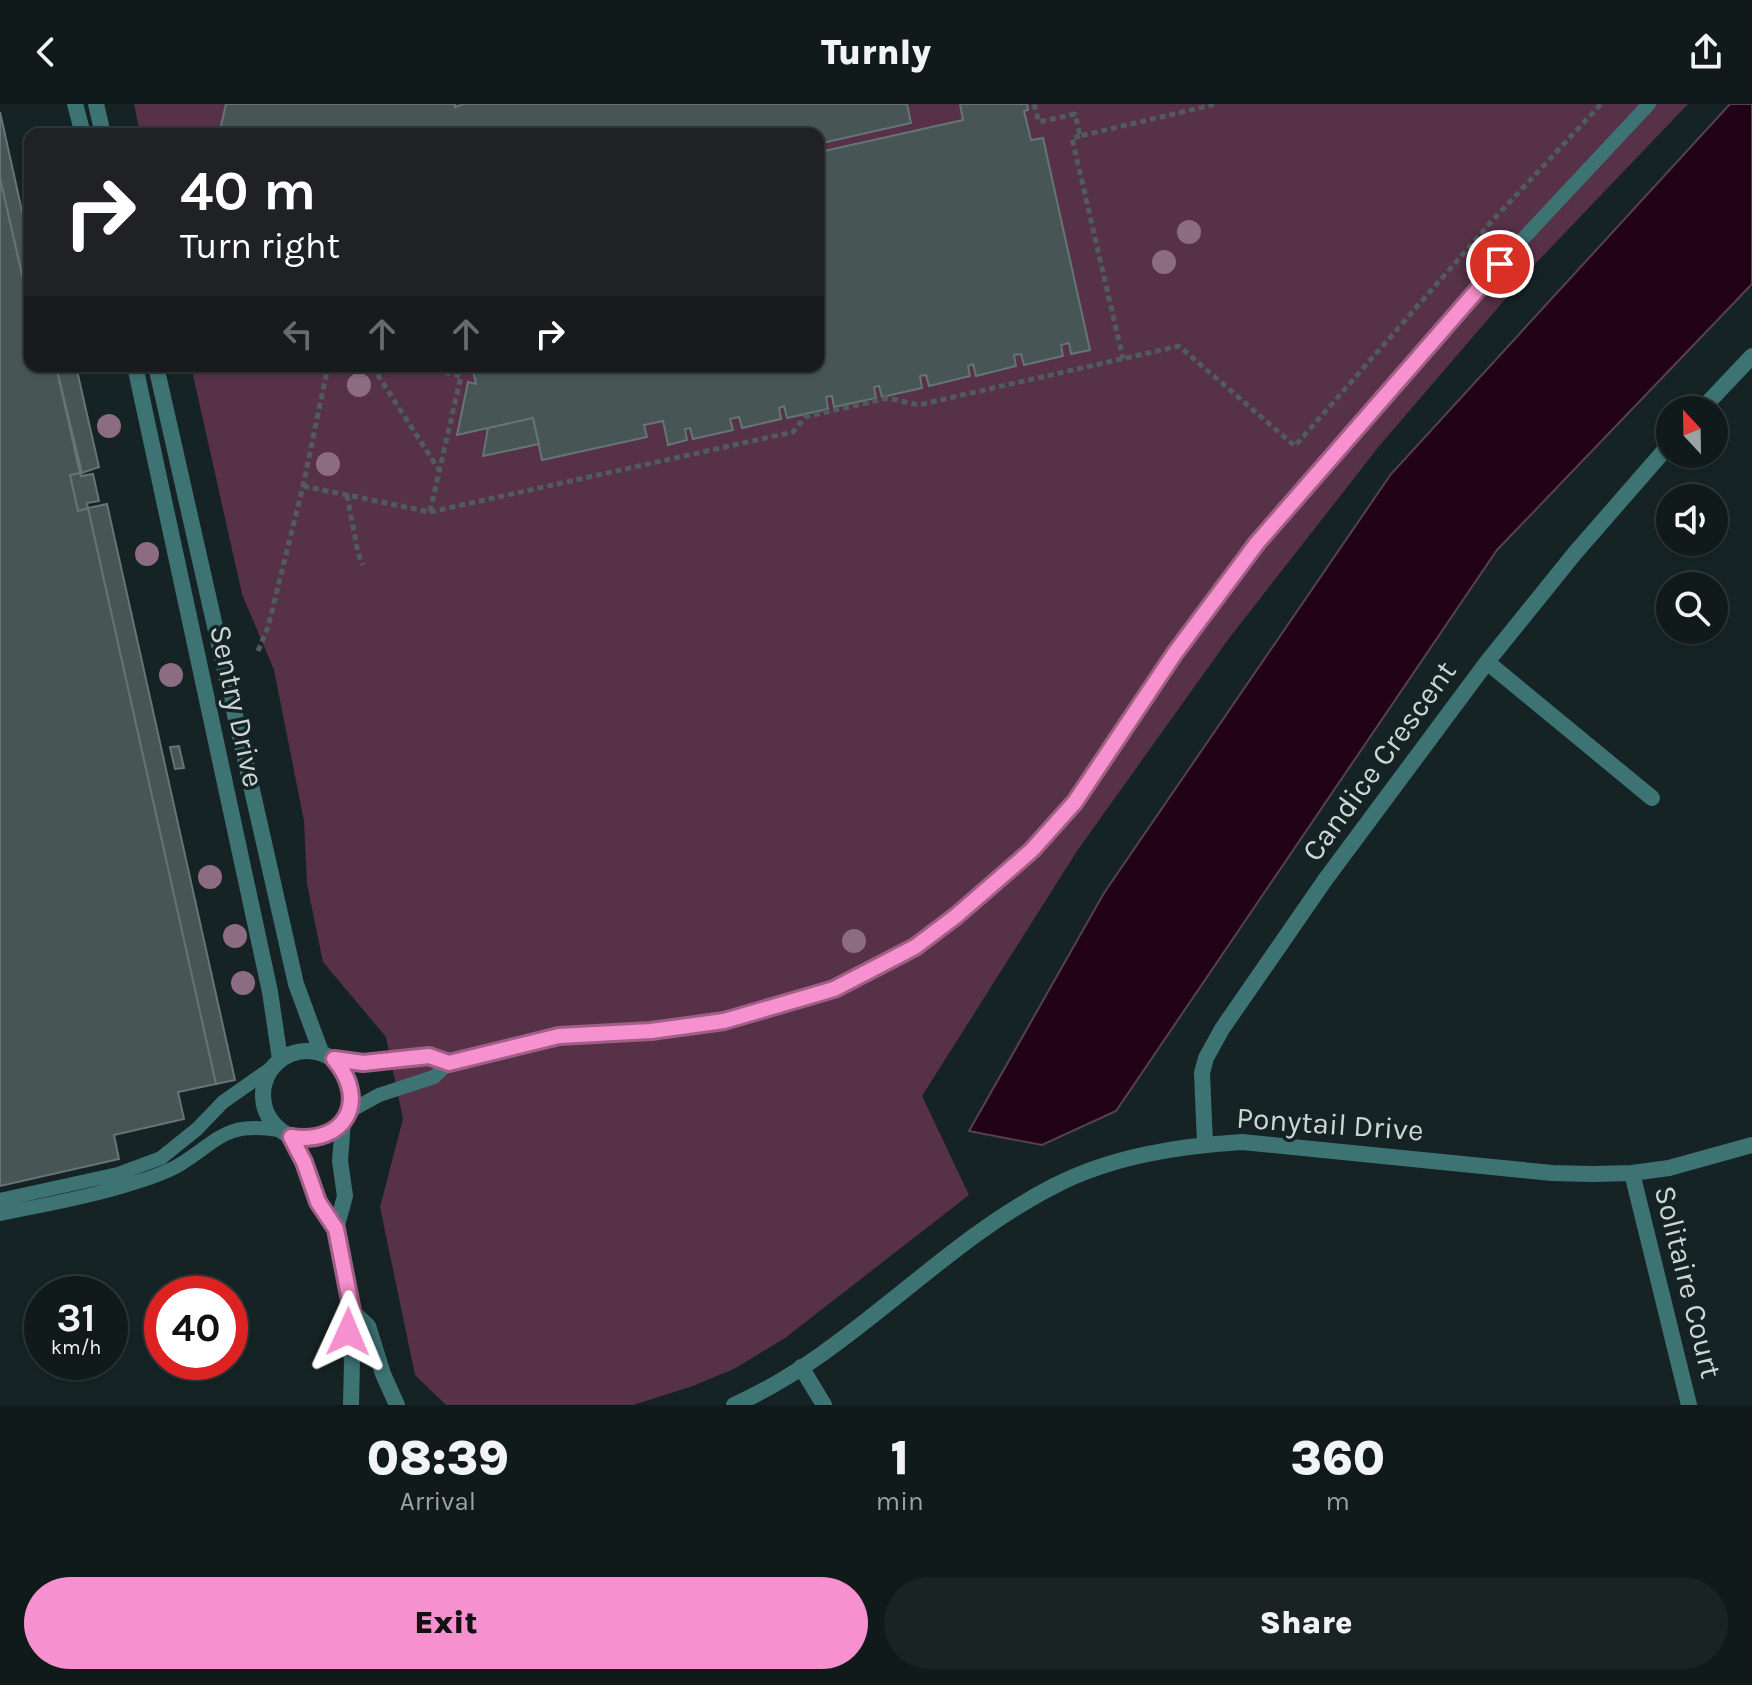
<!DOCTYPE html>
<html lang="en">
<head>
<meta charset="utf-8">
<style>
	:root { --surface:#101a1b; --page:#192324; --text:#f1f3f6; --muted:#9ca1a3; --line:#30383a; --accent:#f790ce }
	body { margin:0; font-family:Karla,sans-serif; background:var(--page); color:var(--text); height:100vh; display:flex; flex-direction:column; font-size:30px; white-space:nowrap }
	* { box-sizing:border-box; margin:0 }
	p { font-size:26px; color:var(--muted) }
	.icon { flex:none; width:44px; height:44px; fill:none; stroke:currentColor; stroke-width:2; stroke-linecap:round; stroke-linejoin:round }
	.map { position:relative; height:1301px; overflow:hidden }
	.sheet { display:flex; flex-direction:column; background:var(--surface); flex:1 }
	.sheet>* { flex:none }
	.banner { position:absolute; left:24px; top:24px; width:800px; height:244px; border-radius:16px; box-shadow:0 2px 6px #0004,0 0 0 2px var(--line); background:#202124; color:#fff; overflow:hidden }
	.needle { width:52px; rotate:338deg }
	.tools { position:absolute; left:1656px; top:292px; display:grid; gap:16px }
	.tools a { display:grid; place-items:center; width:72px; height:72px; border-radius:50%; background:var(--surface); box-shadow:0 2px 6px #0004,0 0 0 2px var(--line); font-size:40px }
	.speed { position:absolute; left:24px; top:1172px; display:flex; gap:16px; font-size:40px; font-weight:700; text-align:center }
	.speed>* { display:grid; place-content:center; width:104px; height:104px; border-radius:50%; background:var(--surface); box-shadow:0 2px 6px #0004,0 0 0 2px var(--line); line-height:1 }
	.speed small { font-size:20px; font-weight:400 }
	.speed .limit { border:12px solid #d22; background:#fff; color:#111 }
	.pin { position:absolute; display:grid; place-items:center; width:68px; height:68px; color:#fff; margin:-34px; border:4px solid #fff; border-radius:50%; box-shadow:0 2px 8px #0007 }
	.me { position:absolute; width:88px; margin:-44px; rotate:1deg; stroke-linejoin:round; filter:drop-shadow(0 0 6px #0008) }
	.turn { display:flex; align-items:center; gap:28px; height:168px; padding:0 24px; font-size:36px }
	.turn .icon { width:104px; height:104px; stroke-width:2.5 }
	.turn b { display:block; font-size:56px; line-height:68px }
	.lanes { display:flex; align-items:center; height:76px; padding:0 24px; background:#0003; justify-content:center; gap:40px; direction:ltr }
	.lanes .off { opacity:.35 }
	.eta { display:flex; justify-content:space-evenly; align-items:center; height:136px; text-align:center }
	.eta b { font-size:48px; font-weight:800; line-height:56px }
	.primary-button { display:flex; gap:16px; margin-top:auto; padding:16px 24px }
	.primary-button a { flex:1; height:92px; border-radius:48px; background:var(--accent); color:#111; font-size:32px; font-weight:800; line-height:92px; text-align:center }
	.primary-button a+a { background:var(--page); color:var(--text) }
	header { display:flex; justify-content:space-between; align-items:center; height:104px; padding:0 24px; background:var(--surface); font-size:36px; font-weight:800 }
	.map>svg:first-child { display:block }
	.green { fill:#563147 }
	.water { fill:#210216; stroke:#55414f; stroke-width:2 }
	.building { fill:#475555; stroke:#657474; stroke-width:2 }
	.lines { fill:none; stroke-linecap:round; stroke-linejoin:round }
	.path { stroke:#505c5c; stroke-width:5; stroke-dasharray:6 4; stroke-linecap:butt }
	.service { stroke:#3e7374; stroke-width:14 }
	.minor { stroke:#3e7374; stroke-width:16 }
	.tertiary { stroke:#3e7374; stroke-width:16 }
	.tree { fill:#8c6c82 }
	.route-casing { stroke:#a15e86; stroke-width:20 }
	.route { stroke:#f790ce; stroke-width:14 }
	.labels { text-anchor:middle; stroke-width:7; stroke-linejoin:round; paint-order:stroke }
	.street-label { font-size:30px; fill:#cdd5d5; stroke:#162324 }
</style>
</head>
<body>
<header><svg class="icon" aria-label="back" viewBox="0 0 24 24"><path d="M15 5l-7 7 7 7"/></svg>Turnly<svg class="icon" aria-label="share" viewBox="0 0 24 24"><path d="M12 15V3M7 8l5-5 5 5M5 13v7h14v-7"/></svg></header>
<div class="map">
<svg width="1752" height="1301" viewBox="0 0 1752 1301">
	<rect width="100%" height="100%" fill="#162324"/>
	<path class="green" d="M134 0H1688L1538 157 1380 341 1230 533 1077 747 922 992 969 1091 785 1234 734 1265 690 1283 633 1301H446L415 1271 380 1103 403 1015 386 933 323 858 307 780 304 717 274 566 242 490 191 262H818V30H140Z"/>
	<path class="water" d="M1730 0H1752V180L1497 446 1116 1007 1042 1041 969 1027 1104 789 1391 370Z"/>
	<path class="building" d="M226 0H455V3L464 0H907L911 19 822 39 824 47 963 16 960 0H1027L1028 6 1024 7 1031 36 1043 34 1090 246 1071 250 1069 239 1061 241 1063 252 1024 261 1021 250 1014 251 1016 262 976 272 973 260 968 262 970 272 929 282 926 271 920 272 922 284 882 293 879 282 874 283 876 294 834 303 832 292 826 293 828 305 787 314 784 302 779 304 781 315 742 324 739 313 730 315 733 326 693 335 690 324 685 325 687 336 668 341 663 317 644 321 647 333 542 356 533 314 457 331 468 278 476 280 472 262H818V30H219Z
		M0 8 30 143V183L25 184 0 74Z
		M0 74 25 184 30 183V262H56L80 369 70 371 78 407 88 404 216 980 178 988 184 1015 114 1031 119 1055 0 1082Z
		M56 262H76L99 363 82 369Z
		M533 314 539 340 483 352 488 324Z
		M80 369 81 372 93 370 99 397 87 399 88 404 78 407 70 371Z
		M107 400 235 976 216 980 88 404Z
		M179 642 184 664 175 665 170 643Z"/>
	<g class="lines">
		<path class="path" d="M1034 0 1039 18 1075 10 1080 32 1216 0
			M1080 32 1072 34 1123 255
			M372 262 439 366
			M303 382 430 408 461 272 416 262
			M347 391 358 449 363 461
			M430 408 793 328 805 313 888 294 918 301 1179 242 1295 342 1492 117 1601 0
			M258 547 268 523 303 382 328 262"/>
		<path class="service" d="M334 955 363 959 429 952 449 959
			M348 1008 379 991 434 973 449 959 559 932 651 927 724 917 803 895 834 885 898 853 956 812 1032 746 1075 698 1175 549 1257 439 1520 138 1649 0
			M0 1096 118 1070 161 1054 197 1025 223 998 270 965
			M0 1110C42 1101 86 1094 127 1081 144 1076 164 1070 179 1061 221 1035 224 1018 279 1026"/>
		<path class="minor" d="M1701 306 1752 252
			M1487 558 1652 694
			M1205 1040 1202 969 1206 954 1222 925 1325 776 1487 558 1575 449 1670 340
			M1632 1069 1689 1301
			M801 1263 824 1301
			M734 1301C853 1248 938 1141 1054 1082 1112 1052 1179 1042 1242 1038L1552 1069 1593 1070 1632 1069 1669 1064 1752 1041"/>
		<path class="tertiary" d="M75 0 83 30
			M96 0 103 30
			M135 262 270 888 280 955
			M156 262 296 880 321 948
			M263 991a44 44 0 1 1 88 0a44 44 0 1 1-88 0Z
			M291 1033 304 1058 318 1098 336 1125 352 1207 348 1228 352 1257 351 1301
			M336 1125 345 1092 340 1057 343 1017
			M352 1207 368 1222 383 1270 397 1301"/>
	</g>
	<g class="tree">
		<circle cx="1189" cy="128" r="12"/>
		<circle cx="1164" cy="158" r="12"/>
		<circle cx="359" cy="281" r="12"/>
		<circle cx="109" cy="322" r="12"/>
		<circle cx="328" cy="360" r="12"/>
		<circle cx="147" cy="450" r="12"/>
		<circle cx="171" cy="571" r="12"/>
		<circle cx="210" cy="773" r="12"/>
		<circle cx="235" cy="832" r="12"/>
		<circle cx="854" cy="837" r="12"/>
		<circle cx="243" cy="879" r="12"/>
	</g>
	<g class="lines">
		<defs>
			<path id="route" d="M348 1228 352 1207 336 1125 318 1098 304 1058 291 1033C345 1041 370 997 334 955L363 959 429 952 449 959 559 932 651 927 724 917 834 885 915 843 956 812 1032 746 1075 698 1175 549 1257 439 1500 160"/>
		</defs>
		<use href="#route" class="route-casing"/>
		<use href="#route" class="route"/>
	</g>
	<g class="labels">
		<g class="street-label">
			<text transform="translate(237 602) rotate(78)" y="10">Sentry Drive</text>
			<text transform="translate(1379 657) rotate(-54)" y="10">Candice Crescent</text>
			<text transform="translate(1330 1020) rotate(4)" y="10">Ponytail Drive</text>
			<text transform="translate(1688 1178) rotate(76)" y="10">Solitaire Court</text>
		</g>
	</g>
</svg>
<div class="tools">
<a><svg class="needle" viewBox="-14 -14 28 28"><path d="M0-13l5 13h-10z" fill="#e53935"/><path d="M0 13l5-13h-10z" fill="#9ca1a3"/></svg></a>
<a><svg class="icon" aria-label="sound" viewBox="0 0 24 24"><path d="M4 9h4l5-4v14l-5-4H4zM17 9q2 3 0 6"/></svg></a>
<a><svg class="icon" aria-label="search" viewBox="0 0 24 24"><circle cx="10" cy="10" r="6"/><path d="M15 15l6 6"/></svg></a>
</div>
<div class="speed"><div>31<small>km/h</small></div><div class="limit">40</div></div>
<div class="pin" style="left:1500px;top:160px;background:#d93025"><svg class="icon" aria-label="arrive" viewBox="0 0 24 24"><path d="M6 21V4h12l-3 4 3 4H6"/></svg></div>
<svg class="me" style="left:348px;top:1228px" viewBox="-20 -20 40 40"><path d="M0-17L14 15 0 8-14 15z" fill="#f790ce" stroke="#fff" stroke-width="4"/></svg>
<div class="banner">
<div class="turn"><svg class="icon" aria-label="right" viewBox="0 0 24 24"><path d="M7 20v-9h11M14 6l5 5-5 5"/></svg><div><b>40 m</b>Turn right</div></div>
<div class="lanes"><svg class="icon off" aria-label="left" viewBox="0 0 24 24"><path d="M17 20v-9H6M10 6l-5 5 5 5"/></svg><svg class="icon off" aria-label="ahead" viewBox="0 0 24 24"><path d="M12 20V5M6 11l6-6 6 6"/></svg><svg class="icon off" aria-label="ahead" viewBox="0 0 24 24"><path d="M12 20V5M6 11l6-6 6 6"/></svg><svg class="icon" aria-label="right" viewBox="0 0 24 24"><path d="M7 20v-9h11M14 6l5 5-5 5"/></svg></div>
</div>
</div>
<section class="sheet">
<div class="eta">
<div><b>08:39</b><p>Arrival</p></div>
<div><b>1</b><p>min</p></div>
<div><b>360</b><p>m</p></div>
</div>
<div class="primary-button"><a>Exit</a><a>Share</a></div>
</section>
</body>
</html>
